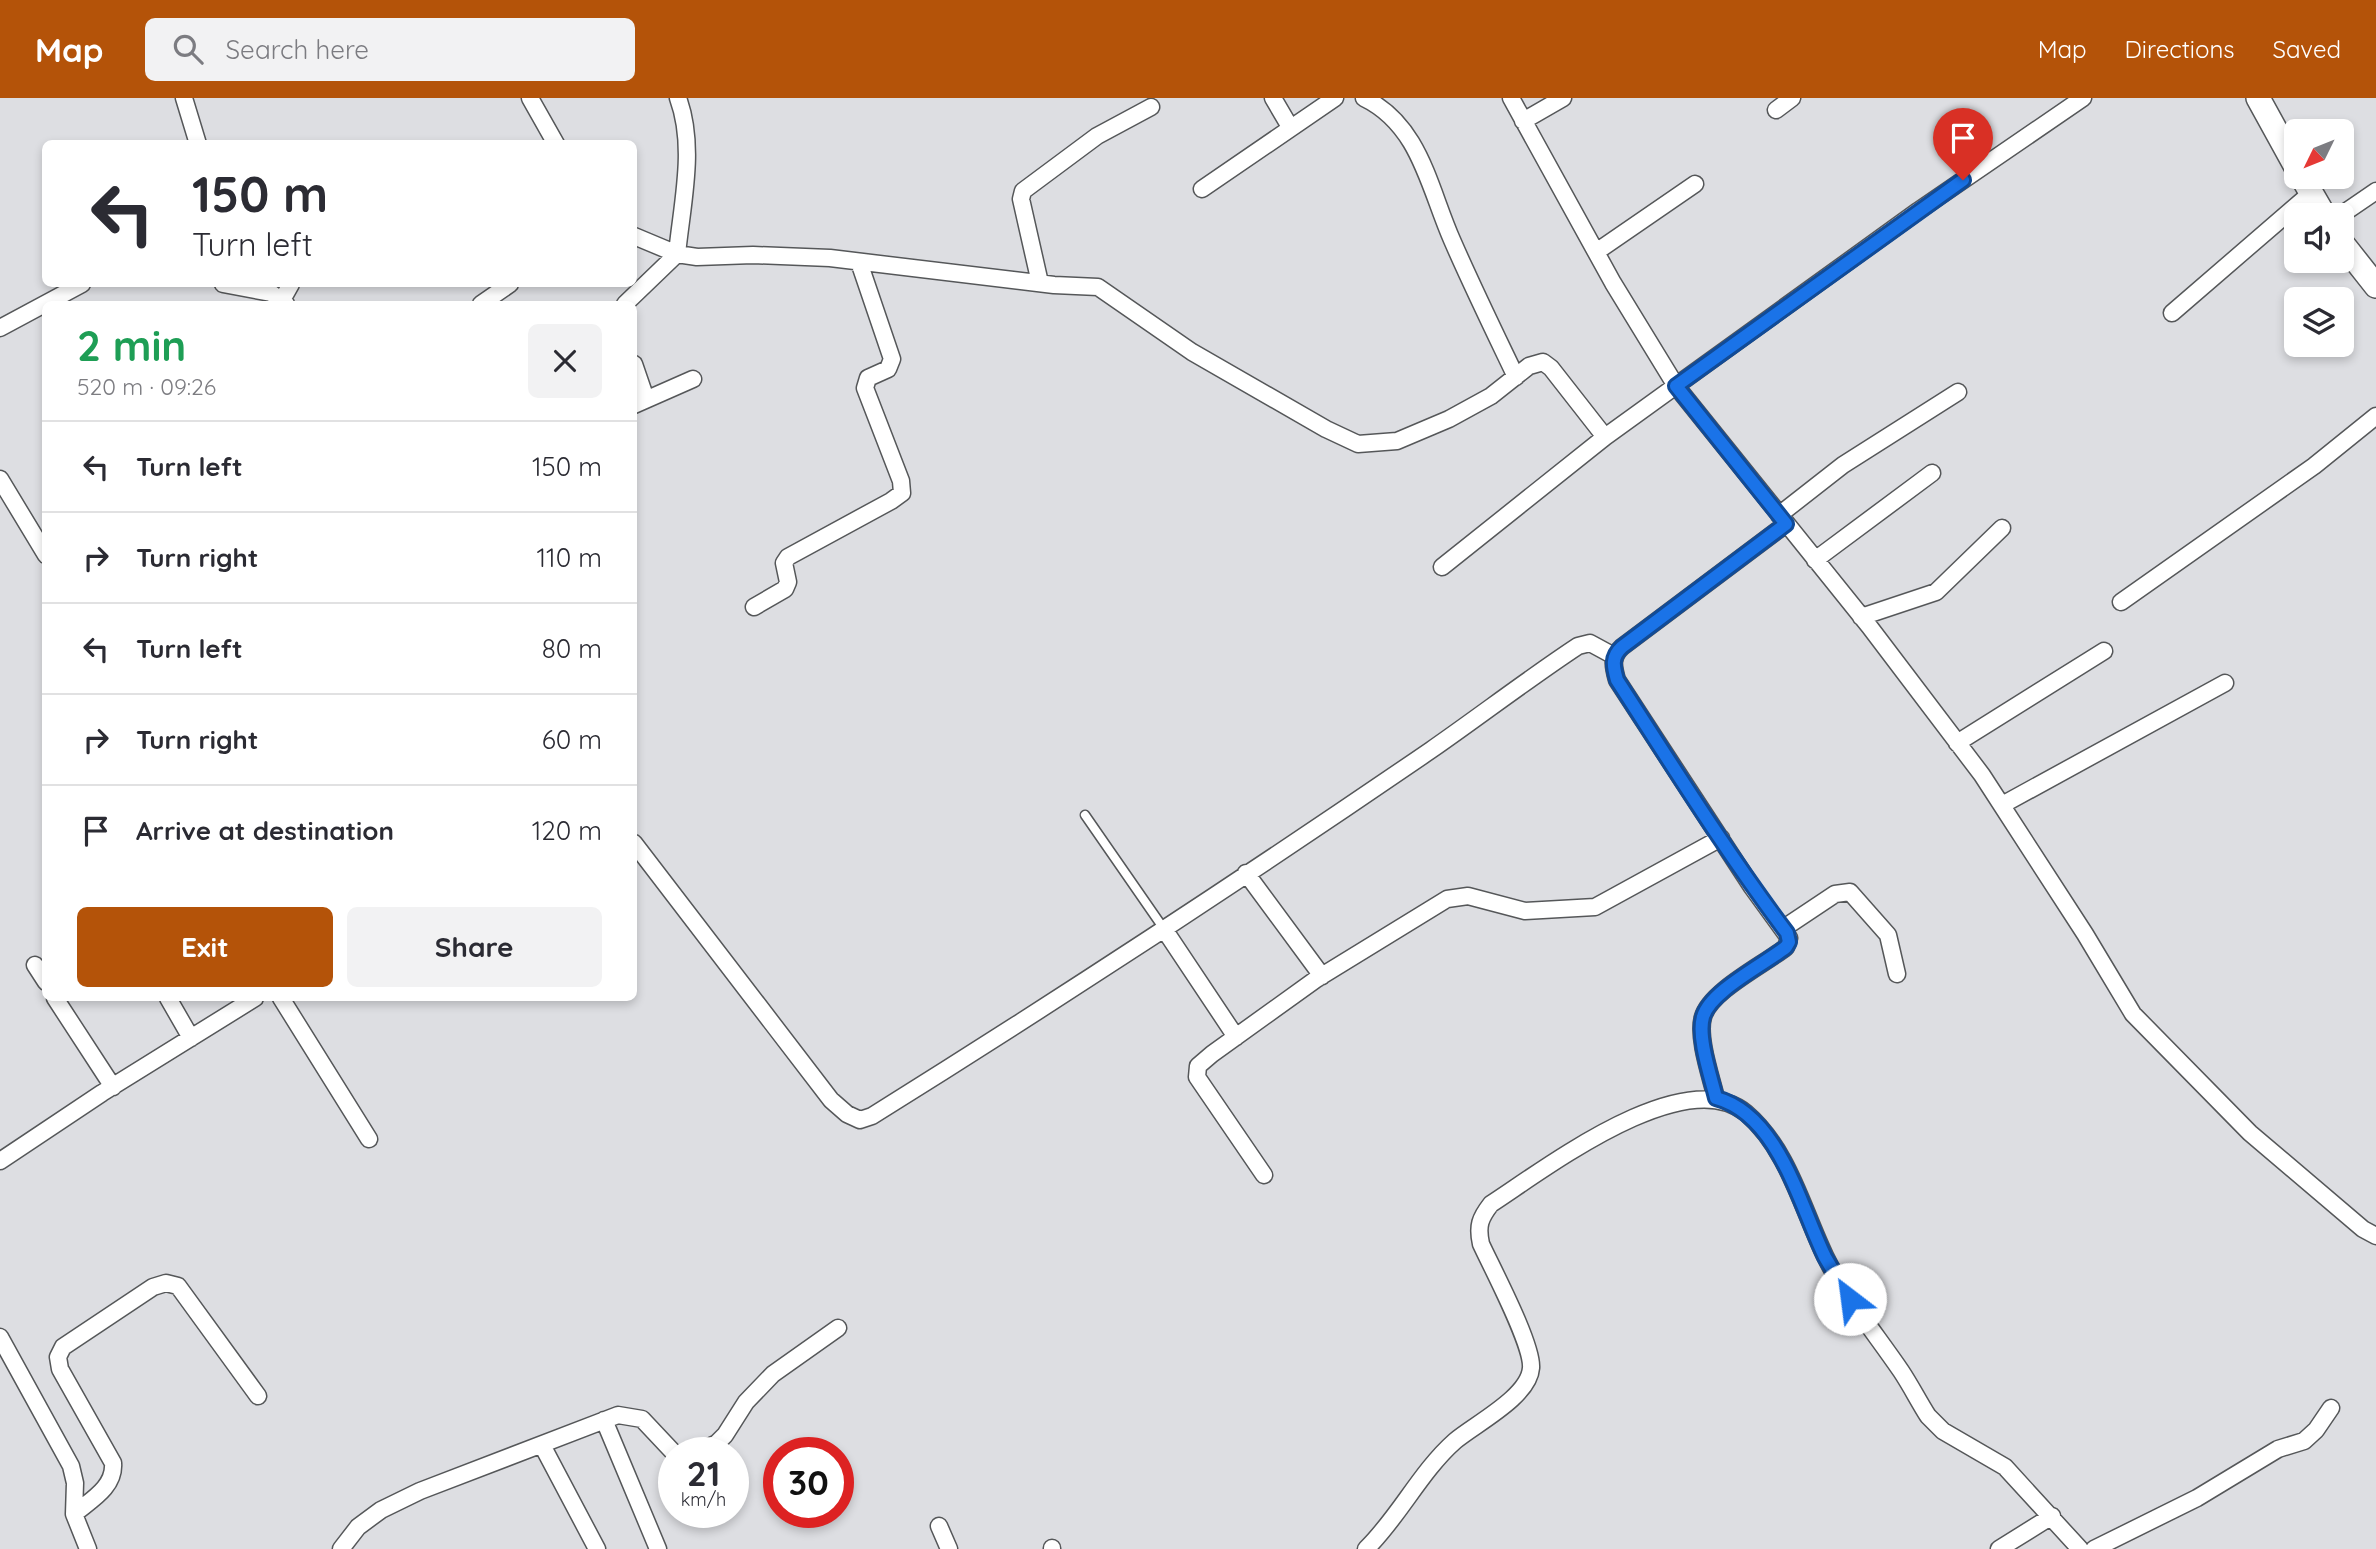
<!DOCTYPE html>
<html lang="en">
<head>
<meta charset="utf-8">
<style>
	:root { --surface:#fff; --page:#f2f2f3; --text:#2b2b33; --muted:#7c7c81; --line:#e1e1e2; --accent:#b45309 }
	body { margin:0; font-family:Quicksand,sans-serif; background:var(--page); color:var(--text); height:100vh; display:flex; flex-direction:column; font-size:26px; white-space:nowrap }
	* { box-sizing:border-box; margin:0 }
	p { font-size:23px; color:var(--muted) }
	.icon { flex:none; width:38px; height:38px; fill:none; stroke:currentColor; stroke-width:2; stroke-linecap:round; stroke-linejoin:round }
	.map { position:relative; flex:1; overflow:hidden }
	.details { position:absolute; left:42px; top:203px; width:595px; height:700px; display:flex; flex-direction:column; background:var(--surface); border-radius:10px; box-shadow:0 4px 10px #0003 }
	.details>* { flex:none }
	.banner { position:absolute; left:42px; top:42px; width:595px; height:147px; border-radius:10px; box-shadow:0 4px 10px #0003; background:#fff; color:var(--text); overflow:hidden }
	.needle { width:46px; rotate:227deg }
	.controls { position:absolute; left:2284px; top:21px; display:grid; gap:14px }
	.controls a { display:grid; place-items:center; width:70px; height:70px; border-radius:10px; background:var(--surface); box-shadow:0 4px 10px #0003; font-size:35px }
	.speed { position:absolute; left:658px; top:1339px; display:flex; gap:14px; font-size:35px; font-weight:700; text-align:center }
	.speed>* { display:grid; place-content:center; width:91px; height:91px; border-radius:50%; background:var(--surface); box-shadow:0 4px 10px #0003; line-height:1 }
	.speed small { font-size:18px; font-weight:400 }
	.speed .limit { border:10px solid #d22; background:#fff; color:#111 }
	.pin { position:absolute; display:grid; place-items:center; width:60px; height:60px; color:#fff; margin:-72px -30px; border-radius:50% 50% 50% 0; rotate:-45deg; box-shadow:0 0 7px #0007 }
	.pin .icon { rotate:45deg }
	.me { position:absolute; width:77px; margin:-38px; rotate:330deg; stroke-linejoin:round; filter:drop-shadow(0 0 5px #0008) }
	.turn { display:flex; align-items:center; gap:24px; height:147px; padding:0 35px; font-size:32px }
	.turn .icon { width:91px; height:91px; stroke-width:2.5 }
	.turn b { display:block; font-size:49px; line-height:60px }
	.round { display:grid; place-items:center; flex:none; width:74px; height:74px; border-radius:10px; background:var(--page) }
	.headline { display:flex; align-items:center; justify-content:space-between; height:119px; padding:0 35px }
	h1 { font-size:42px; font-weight:800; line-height:52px; color:#1e9e55 }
	.action { display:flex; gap:14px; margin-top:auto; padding:14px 35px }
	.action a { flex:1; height:80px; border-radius:10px; background:var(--accent); color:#fff; font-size:28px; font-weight:800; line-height:80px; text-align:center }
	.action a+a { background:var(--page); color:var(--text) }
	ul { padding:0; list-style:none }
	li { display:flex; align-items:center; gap:21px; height:91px; padding:0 35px; border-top:2px solid var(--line) }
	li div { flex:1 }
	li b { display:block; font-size:26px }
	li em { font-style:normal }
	header { display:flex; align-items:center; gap:42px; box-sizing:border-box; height:98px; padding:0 35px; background:var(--accent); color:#fff }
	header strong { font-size:33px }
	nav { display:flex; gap:38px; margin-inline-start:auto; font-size:24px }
	.search { width:490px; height:63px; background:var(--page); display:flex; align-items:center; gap:18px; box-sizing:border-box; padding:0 24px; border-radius:10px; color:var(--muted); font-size:26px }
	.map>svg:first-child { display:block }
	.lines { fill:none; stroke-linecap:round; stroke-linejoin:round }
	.service-casing { stroke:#555759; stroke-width:11 }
	.minor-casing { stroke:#555759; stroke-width:19 }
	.secondary-casing { stroke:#555759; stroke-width:26 }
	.service { stroke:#fff; stroke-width:8 }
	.minor { stroke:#fff; stroke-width:16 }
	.secondary { stroke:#fff; stroke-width:23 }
	.route-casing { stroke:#114b97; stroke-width:18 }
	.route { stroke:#1a73e8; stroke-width:12 }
</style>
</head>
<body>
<header>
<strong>Map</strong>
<div class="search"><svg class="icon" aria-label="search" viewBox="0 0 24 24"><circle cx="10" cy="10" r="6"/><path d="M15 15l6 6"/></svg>Search here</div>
<nav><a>Map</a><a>Directions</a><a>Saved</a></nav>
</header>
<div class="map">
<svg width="2376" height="1451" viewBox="0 0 2376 1451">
	<rect width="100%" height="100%" fill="#dddee2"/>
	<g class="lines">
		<defs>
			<path id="service" d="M1085 717 1164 831"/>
			<path id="minor" d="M184 0 198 46
				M530 0 556 46
				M1273 0 1290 29
				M1364 0C1420 27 1429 90 1452 142 1472 188 1494 233 1516 279
				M1511 0 1613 185 1676 288 1869 528 1982 677 2085 836 2133 916 2250 1035 2363 1131 2376 1138
				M1776 12 1792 0
				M1523 23 1563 0
				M1202 91 1335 0
				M2341 117 2376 93
				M634 138 677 156 697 159 753 157 830 160 1054 187 1098 189 1192 254 1326 331 1358 346 1397 343 1449 321 1491 298 1529 268 1543 264 1551 270 1605 339
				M1596 154 1695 86
				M1040 185 1021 101 1023 93 1097 38 1151 9
				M223 186 271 195 286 206
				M282 202 291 186
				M481 206 510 186
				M625 206 677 156C682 105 696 49 678 0
				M2172 215 2311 95
				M0 230 82 186
				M634 266 646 301
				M634 307 693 281
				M0 381 46 457
				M1779 417 1843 367 1958 294
				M1815 462 1932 375
				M1442 469 1605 339 1918 113 2083 0
				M2121 504 2314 368 2376 318
				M754 509 785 491 788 484 784 465 788 459 891 403 902 395 901 383 865 290 868 280 888 271 892 261 859 164
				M1861 519 1936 494 2002 430
				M1957 645 2104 553
				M2002 707 2225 585
				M634 745 831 1002 847 1016 860 1022 872 1018C1061 900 1247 778 1431 652 1480 618 1528 581 1578 548L1590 545 1614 558
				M1246 775 1322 878
				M1784 830 1835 796 1850 794 1888 837 1897 876
				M1164 831 1236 939
				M35 867 46 884
				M55 900 113 989
				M168 900 191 940
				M281 900 369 1041
				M1716 1000C1711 979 1697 939 1703 919 1710 893 1765 866 1786 849L1789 840 1752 789 1617 582C1613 568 1611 559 1622 549L1786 426
				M0 1063 102 995 255 900
				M1264 1077 1197 979 1198 968 1212 956 1315 882 1447 801 1468 798 1525 813 1595 809 1721 740
				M0 1239 71 1368 75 1385 74 1416 88 1451
				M604 1322 658 1451
				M542 1347 597 1451
				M698 1354 717 1345 725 1337 746 1304 773 1276 838 1230
				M74 1416C91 1402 115 1389 113 1365L60 1271 58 1259 63 1249 153 1189 166 1185 178 1188 258 1298
				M939 1428 949 1451
				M1052 1450V1451
				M341 1451 358 1429 381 1412 420 1393 618 1317 642 1321 674 1355
				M1366 1451C1399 1419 1420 1374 1455 1343 1475 1326 1529 1299 1531 1270 1533 1247 1492 1170 1481 1146 1477 1128 1480 1120 1491 1106 1545 1071 1684 964 1746 1015 1788 1051 1802 1110 1825 1158 1845 1199 1875 1235 1901 1273 1911 1288 1919 1304 1928 1318L1943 1333 2005 1369 2080 1451
				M1999 1451 2052 1418
				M2094 1451 2197 1400 2278 1351 2304 1343 2316 1332 2331 1310"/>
			<path id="secondary" d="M2258 0 2296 69
				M2302 79 2324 117
				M2342 145 2376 188"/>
		</defs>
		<use href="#service" class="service-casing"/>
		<use href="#minor" class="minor-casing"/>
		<use href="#secondary" class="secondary-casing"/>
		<use href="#service" class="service"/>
		<use href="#minor" class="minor"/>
		<use href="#secondary" class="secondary"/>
	</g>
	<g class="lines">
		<defs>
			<path id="route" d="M1850 1201C1842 1187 1833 1173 1825 1159 1800 1108 1779 1017 1716 1000 1711 979 1697 939 1703 919 1710 893 1765 866 1786 849L1789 844 1787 835C1726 754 1672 667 1617 582 1613 568 1611 559 1622 549L1786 426 1676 288 1963 82"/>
		</defs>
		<use href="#route" class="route-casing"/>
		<use href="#route" class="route"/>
	</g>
</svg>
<div class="controls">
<a><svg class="needle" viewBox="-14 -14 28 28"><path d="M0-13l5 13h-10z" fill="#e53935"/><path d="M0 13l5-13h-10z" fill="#7c7c81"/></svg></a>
<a><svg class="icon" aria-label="sound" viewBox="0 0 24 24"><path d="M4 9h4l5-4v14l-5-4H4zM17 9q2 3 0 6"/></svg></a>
<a><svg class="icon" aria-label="layers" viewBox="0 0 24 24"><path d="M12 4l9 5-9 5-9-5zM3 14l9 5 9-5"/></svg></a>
</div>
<div class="speed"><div>21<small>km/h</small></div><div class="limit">30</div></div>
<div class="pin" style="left:1963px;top:82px;background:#d93025"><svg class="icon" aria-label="arrive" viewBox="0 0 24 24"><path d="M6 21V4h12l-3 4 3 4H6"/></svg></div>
<svg class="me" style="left:1850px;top:1201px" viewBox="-20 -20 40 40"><circle r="19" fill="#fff"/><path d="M0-13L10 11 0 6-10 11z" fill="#1a73e8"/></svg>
<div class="banner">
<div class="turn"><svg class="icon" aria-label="left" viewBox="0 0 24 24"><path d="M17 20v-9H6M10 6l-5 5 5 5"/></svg><div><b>150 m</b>Turn left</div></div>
</div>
<section class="details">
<div class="headline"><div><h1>2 min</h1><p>520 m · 09:26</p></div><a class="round"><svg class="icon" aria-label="close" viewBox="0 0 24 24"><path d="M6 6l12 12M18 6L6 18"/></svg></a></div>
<ul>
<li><svg class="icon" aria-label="left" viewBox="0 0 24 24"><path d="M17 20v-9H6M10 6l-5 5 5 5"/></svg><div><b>Turn left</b></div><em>150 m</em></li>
<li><svg class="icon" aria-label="right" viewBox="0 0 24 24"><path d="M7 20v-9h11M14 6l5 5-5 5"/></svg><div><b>Turn right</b></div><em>110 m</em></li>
<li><svg class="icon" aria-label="left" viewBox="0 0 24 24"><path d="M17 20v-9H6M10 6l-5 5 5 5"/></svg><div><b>Turn left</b></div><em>80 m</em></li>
<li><svg class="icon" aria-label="right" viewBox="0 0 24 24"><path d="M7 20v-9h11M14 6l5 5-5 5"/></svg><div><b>Turn right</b></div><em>60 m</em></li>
<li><svg class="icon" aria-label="arrive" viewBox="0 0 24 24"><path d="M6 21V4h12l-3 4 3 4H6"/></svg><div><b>Arrive at destination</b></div><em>120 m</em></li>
</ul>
<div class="action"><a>Exit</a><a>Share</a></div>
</section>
</div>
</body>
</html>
